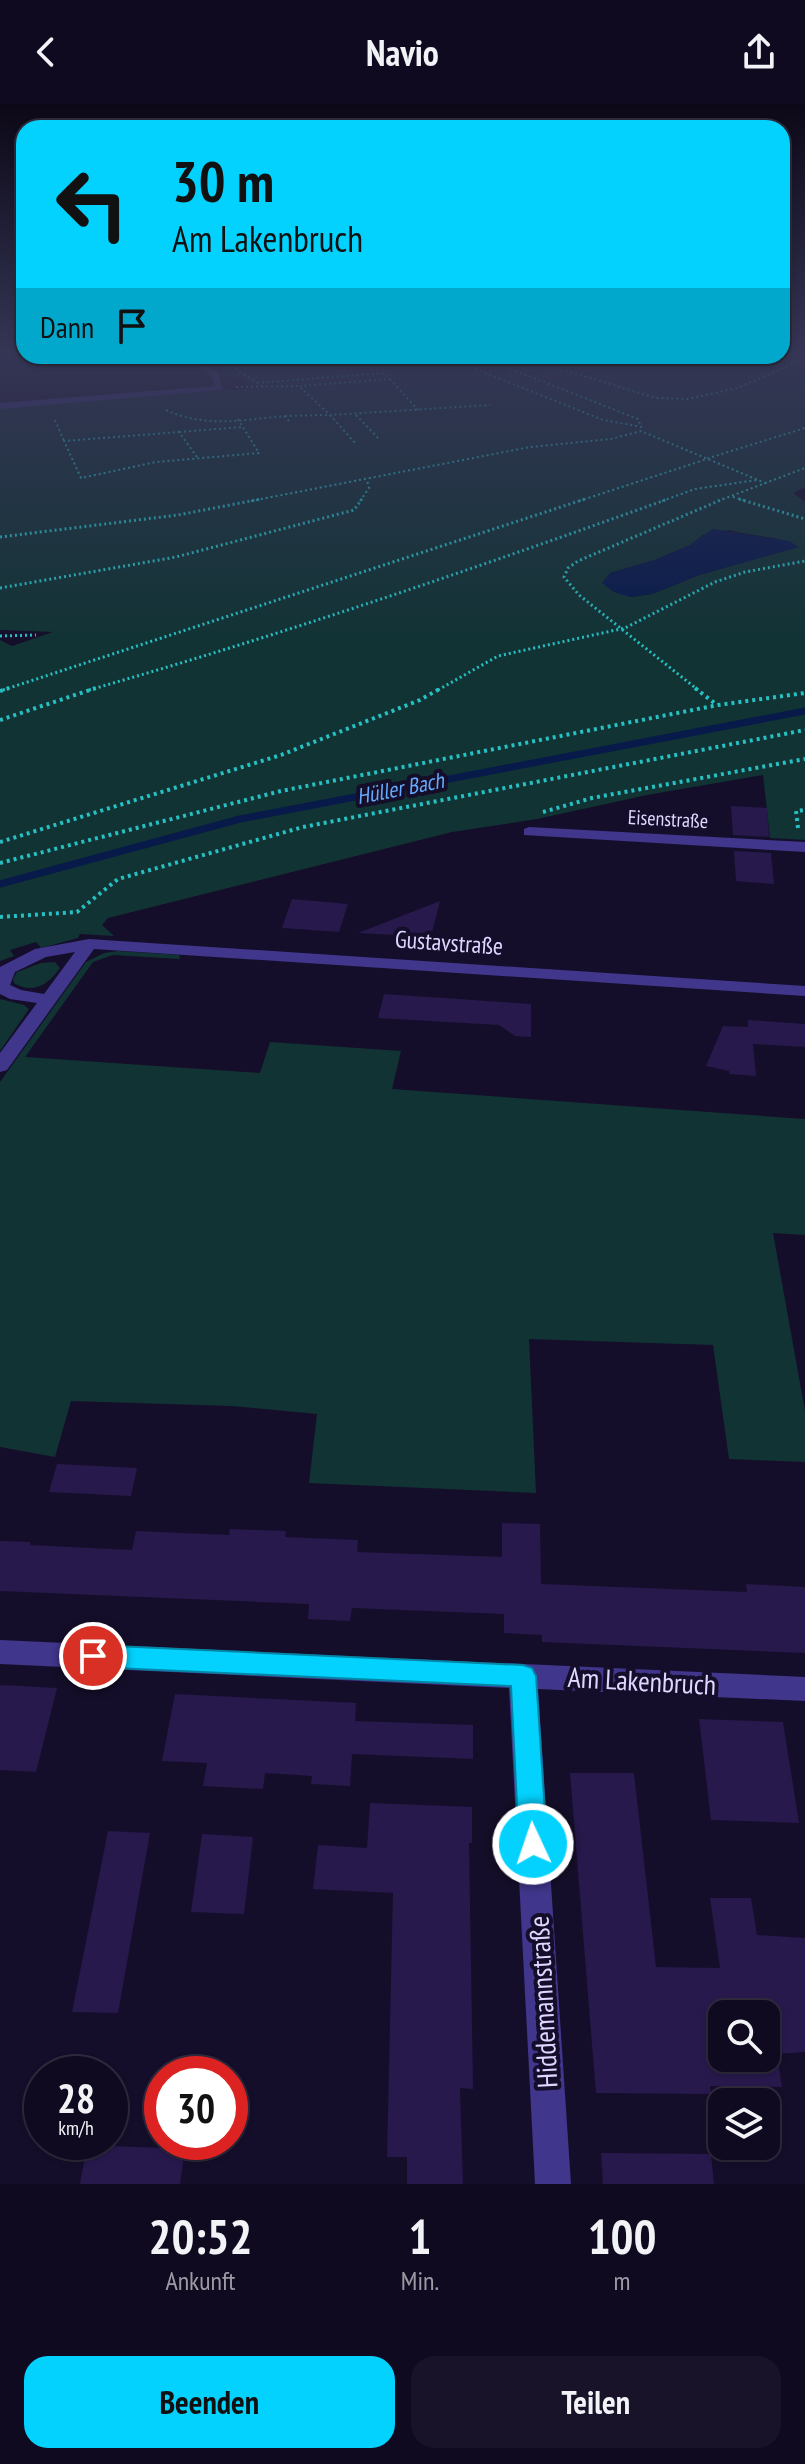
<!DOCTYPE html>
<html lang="de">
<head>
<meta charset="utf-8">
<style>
	:root { --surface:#100a20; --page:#191329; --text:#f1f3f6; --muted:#9c9aa5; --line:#302b3e; --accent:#03d2ff }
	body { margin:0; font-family:"PT Sans Narrow",sans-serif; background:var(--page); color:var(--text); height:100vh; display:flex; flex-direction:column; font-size:30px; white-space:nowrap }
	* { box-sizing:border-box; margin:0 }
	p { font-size:26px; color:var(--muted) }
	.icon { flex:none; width:44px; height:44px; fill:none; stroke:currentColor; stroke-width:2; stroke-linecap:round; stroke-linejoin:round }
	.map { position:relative; height:2080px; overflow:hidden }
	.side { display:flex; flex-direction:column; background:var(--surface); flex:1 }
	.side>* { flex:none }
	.hud { position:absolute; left:16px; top:16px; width:774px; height:244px; border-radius:24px; box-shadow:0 2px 6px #0004,0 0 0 2px var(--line); background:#03d2ff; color:#111; overflow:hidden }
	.tools { position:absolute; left:708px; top:1896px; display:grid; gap:16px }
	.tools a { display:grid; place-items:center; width:72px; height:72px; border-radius:16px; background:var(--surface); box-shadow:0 2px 6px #0004,0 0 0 2px var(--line); font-size:40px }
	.speed { position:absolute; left:24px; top:1952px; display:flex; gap:16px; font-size:40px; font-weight:700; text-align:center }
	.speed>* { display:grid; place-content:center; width:104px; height:104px; border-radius:50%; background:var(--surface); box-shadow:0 2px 6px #0004,0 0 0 2px var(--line); line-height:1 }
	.speed small { font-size:20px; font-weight:400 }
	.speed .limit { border:12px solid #d22; background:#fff; color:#111 }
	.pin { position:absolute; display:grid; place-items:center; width:68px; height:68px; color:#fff; margin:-34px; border:4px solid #fff; border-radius:50%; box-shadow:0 2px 8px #0007 }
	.me { position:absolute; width:88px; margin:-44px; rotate:357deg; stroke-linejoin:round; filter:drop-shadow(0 0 6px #0008) }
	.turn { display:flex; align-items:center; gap:28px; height:168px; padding:0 24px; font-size:36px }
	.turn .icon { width:104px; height:104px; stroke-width:2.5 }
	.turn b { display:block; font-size:56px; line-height:68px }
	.then { display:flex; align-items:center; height:76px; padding:0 24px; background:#0003; gap:16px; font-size:30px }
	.eta { display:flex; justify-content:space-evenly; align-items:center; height:136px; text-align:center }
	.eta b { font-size:48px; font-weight:800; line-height:56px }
	.button { display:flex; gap:16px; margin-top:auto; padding:16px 24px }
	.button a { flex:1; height:92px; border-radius:24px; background:var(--accent); color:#111; font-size:32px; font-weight:800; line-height:92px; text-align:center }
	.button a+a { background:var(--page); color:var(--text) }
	header { display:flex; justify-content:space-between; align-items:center; height:104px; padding:0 24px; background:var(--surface); font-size:36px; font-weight:800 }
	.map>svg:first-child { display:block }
	.green { fill:#113334; fill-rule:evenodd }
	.water { fill:#071a4a }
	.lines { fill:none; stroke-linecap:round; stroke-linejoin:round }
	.stream { stroke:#071a4a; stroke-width:7 }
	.building { fill:#27194c; fill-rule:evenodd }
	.path-far2 { stroke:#27c0c3; stroke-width:2; stroke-dasharray:2 3; stroke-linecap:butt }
	.path-far1 { stroke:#27c0c3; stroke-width:3; stroke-dasharray:2 3; stroke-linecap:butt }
	.path { stroke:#27c0c3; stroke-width:4; stroke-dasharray:3 4; stroke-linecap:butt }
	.minor { fill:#40368c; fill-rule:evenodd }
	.path-bridge { stroke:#27c0c3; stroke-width:2; stroke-dasharray:2 3; stroke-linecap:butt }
	.route { fill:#03d2ff; stroke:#0288a6; stroke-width:2 }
	.labels { text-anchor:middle; stroke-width:8; stroke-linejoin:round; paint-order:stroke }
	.far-street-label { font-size:20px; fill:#dfd7ff; stroke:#150e2a }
	.far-water-label { font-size:22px; font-style:italic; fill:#65acff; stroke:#150e2a }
	.street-label { font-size:24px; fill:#dfd7ff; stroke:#150e2a }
	.near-street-label { font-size:28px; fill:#dfd7ff; stroke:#150e2a }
</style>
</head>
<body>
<header><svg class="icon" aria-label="back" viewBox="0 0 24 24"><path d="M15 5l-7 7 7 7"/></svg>Navio<svg class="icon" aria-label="share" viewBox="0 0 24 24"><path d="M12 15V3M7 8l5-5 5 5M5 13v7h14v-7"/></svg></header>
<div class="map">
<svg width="805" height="2080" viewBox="0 0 805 2080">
	<rect width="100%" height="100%" fill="#150e2a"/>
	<path class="green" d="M782 250H805V383L793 389 805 398V736L770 734 763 671 647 691 537 715 452 728 108 814 102 821 114 832 80 830 78 834 41 844 36 838 10 846 14 852 0 857V536L12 542 53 528 0 526V303L259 284 199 252ZM730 426C752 433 779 431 798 443L699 471 652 490 630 493 610 469 655 456 690 441 703 431Z
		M118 847 179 851 180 855 113 851 93 858 25 953 260 969 270 938 401 947 392 985 805 1015V1131L773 1129 805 1307V1358L729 1355 713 1241 529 1235 536 1389 309 1379 317 1310 232 1302 71 1297 55 1353 0 1343V978L86 858 104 849Z
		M55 858 60 864C49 880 33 891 14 879L13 875 17 868 41 859Z
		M0 895 24 901 29 905 0 947Z"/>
	<path class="water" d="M713 425 789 437 799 443 699 471 652 490 630 493 614 488 602 479 610 469 655 456 690 441Z"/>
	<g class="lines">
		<path class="stream" d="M0 780 240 715 805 607"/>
	</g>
	<path class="building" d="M731 702 767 704 769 733 733 731Z
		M734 747 771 749 774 780 736 777Z
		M292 795 348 800 339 828 282 824Z
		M440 797 431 833 358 829Z
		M384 890 531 900V933L515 932 499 921 378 914Z
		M748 916 805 920V943L753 940 756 972 729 970V967L706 962 723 922 748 923Z
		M57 1360 137 1364 131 1392 49 1388Z
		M502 1419 540 1420 541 1480 747 1488 746 1480 805 1483V1549L542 1538V1531L504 1529V1510L352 1504 350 1517 308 1515 309 1500 0 1487V1437L30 1438V1441L132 1446 136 1427 229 1431 230 1425 286 1427 285 1433 358 1436 357 1448 502 1453Z
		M0 1581 57 1584 36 1668 0 1666Z
		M175 1590 356 1599 355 1617 473 1621V1655L352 1650 350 1682 311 1680 312 1672 265 1669 263 1685 203 1682 207 1659 162 1657Z
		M699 1615 783 1618 799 1719 711 1716Z
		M570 1669H634L656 1863 720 1864 710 1794H751L757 1831 805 1834V1948L777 1950 782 1983 710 1982 711 1990 596 1989ZM722 1910H766V1954H722Z
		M370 1699 472 1703V1739H469L473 1985 460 1984 463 2080H407V2053H387L393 1789 313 1785 318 1741 367 1744Z
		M108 1727 150 1729 118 1909 72 1908Z
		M202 1730 253 1733 244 1810 191 1808Z
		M87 2041 185 2045 180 2080H80Z
		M601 2049 711 2050 714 2080H603Z"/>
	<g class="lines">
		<path class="path-far2" d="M443 252 603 316 642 323
			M478 252 638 315 641 322
			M497 252 577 270 656 294 688 295 737 284 805 255
			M231 262 257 279
			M390 275 418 306
			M257 279 384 269 390 275 300 282
			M236 283 299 282 330 311 490 301
			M166 306C204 324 244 316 284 312L289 317
			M356 311 379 335
			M285 312 330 311 356 340
			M55 316 64 337
			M179 328 243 323
			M197 353 179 328 64 337 81 374 156 358 259 349 238 315
			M712 353 805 324
			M733 393 746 397
			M251 397 530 343 611 335 641 327 765 379
			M360 397 369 384 367 376
			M579 397 698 358
			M662 397 695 385 757 376
			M718 397 805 364"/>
		<path class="path-far1" d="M739 395 805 415
			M0 433 178 411 261 395
			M0 484 176 453 354 406 362 395
			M0 532 36 531
			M3 586 585 395
			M89 586C285 530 476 464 668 395
			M438 586 498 552 625 524 715 478 745 468 805 457
			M698 586 579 491 564 473 568 464 578 457 723 395"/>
		<path class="path" d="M695 584 717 601
			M0 587 9 584
			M0 616 96 584
			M543 708 592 694 805 655
			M798 724 796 707 805 706
			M0 738 281 651 420 596 441 584
			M0 759 281 687 718 601 805 589
			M0 813 77 808 118 775 303 723 805 626"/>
		<path class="minor" d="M183 252H192L218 268 223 286 0 305V299L215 282 211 271Z
			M529 723 805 738V748L524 731V725Z
			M89 835 805 882V892L94 845 7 966 0 968V949L37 899 10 895 0 890V863L35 845ZM75 848 44 890 21 886 10 881 15 868 46 853Z
			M0 1536 805 1573V1597L538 1585 571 2080H535L509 1584 0 1560Z"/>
		<path class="path-bridge" d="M698 358 712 353"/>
	</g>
	<linearGradient id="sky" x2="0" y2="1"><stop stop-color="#0c0817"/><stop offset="0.46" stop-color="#353655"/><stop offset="1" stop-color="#353655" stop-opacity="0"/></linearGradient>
	<rect width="805" height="541" fill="url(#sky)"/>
	<path class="route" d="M93 1541 523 1561 532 1564 536 1572 547 1740 543 1749 533 1753 523 1749 519 1740 511 1582 93 1563 84 1560 80 1552 84 1544Z"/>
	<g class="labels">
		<g class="far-street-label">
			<text transform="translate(668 715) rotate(3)" y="7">Eisenstraße</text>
		</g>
		<g class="far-water-label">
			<text transform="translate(400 684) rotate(-11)" y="8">Hüller Bach</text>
		</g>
		<g class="street-label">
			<text transform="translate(449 839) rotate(4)" y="8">Gustavstraße</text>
		</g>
		<g class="near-street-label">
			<text transform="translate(642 1577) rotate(3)" y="10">Am Lakenbruch</text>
			<text transform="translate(543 1898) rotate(-93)" y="10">Hiddemannstraße</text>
		</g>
	</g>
</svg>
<div class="tools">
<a><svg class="icon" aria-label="search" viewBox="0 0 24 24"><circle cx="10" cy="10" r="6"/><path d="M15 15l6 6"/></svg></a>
<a><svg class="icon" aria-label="layers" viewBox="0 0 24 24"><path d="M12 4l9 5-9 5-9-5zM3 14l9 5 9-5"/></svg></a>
</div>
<div class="speed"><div>28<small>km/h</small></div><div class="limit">30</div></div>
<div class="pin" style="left:93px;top:1552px;background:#d93025"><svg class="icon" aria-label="arrive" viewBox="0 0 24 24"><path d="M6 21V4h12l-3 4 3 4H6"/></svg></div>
<svg class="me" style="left:533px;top:1740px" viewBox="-20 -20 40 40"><circle r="17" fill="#03d2ff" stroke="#fff" stroke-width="3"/><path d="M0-11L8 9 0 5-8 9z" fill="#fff"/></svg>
<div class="hud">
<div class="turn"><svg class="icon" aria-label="left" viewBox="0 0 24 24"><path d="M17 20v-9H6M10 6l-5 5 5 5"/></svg><div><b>30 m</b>Am Lakenbruch</div></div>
<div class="then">Dann<svg class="icon" aria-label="arrive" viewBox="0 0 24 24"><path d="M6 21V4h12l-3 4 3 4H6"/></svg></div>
</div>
</div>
<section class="side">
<div class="eta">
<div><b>20:52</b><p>Ankunft</p></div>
<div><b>1</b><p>Min.</p></div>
<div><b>100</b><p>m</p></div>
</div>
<div class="button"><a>Beenden</a><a>Teilen</a></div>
</section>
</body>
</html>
